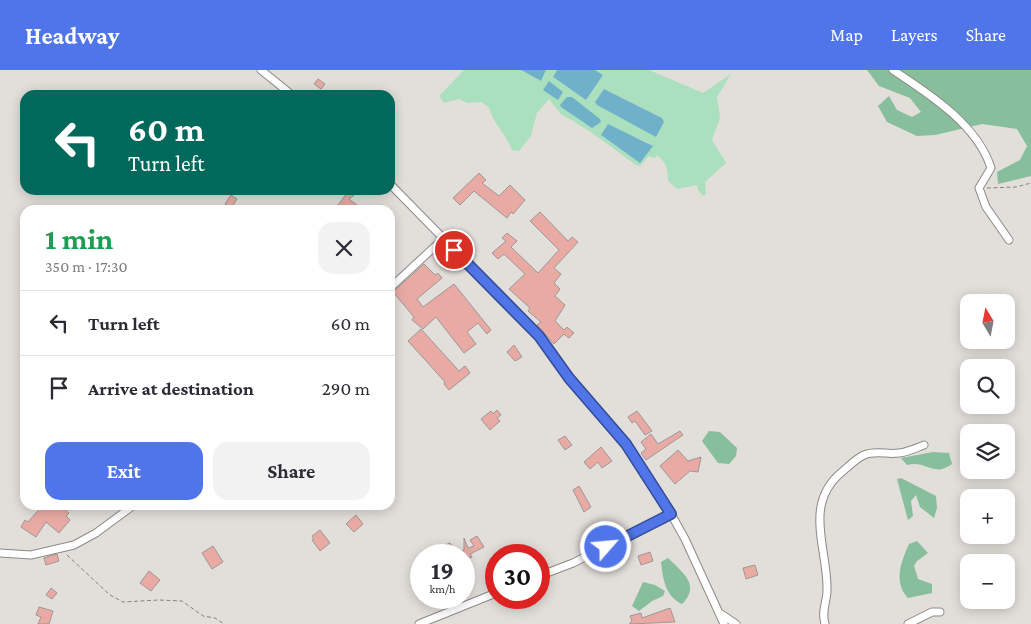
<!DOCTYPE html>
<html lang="en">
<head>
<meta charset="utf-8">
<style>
	:root { --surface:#fff; --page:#f2f2f3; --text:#2b2b33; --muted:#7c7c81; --line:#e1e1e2; --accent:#5075e9 }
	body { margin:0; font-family:"Crimson Pro",serif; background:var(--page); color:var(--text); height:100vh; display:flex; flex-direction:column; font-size:19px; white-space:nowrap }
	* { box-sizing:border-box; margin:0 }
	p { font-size:16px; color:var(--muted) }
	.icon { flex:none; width:28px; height:28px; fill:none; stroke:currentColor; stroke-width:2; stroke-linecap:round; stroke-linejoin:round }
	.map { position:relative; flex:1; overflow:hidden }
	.panel { position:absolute; left:20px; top:135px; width:375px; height:305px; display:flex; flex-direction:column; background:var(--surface); border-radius:15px; box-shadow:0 2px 12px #0003 }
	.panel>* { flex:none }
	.guide { position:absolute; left:20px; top:20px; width:375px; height:105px; border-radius:15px; box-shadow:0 2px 12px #0003; background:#00695c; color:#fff; overflow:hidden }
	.needle { width:32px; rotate:350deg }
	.tools { position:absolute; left:960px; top:224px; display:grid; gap:10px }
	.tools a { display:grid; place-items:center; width:55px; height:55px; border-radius:10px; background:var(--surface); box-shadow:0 2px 12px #0003; font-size:25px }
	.speed { position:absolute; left:410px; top:474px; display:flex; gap:10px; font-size:25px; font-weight:700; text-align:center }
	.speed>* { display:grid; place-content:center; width:65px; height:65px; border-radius:50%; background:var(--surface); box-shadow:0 2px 12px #0003; line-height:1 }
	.speed small { font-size:12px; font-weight:400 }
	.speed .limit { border:8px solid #d22; background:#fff; color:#111 }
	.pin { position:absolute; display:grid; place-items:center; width:42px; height:42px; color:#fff; margin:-21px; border:2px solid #fff; border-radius:50%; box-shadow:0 1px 5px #0007 }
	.me { position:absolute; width:55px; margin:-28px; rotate:63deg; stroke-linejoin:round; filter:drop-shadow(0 0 4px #0008) }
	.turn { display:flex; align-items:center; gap:18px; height:105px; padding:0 25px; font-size:22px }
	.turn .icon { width:65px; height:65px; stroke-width:2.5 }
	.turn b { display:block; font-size:35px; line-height:42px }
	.round { display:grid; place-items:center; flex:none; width:52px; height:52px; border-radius:15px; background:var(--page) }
	.overview { display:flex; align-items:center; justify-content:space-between; height:85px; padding:0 25px }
	h1 { font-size:30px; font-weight:700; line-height:38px; color:#1e9e55 }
	.button { display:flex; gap:10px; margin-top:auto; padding:10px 25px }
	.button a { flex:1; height:58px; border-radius:15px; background:var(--accent); color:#fff; font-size:20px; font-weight:700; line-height:58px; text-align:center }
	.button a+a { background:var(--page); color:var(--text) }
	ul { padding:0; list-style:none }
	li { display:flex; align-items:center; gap:15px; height:65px; padding:0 25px; border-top:1px solid var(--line) }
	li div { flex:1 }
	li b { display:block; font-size:19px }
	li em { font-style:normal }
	header { display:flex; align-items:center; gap:30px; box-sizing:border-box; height:70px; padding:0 25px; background:var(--accent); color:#fff }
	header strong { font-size:24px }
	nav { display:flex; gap:28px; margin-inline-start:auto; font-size:18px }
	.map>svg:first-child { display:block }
	.green { fill:#abe0be; fill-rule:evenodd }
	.forest { fill:#87be9b }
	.water { fill:#70b1ca }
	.building { fill:#eaaaa4; stroke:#9d9797 }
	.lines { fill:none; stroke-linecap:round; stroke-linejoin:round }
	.minor-casing { stroke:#8d8986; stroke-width:9 }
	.path { stroke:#868380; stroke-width:1; stroke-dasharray:4 2.5; stroke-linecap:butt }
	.minor { stroke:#fff; stroke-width:7 }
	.route-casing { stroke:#344c97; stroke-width:12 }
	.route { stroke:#5075e9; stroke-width:9 }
</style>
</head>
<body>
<header>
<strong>Headway</strong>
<nav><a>Map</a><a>Layers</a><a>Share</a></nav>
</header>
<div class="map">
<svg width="1031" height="554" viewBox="0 0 1031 554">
	<rect width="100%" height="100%" fill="#e2deda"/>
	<path class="green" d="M464 0H521L540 11 546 0H557L553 7 586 30 603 5 595 0H649L703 23 731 4 717 27 720 48 712 70 726 93 705 112 706 124 703 126 698 120 697 115 677 119 668 111C668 99 667 94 658 86L653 88 649 86 640 96 636 95 591 62 561 44 549 29 537 43 531 66 519 81 512 80C506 64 493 54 489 37L481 32 467 33 459 29 444 33 439 26ZM604 19 662 48 664 52 656 67ZM601 65 632 66 649 73 639 92Z"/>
	<path class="forest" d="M867 0H1031V106L998 114 997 102 1020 90 1027 76 1017 59 982 54 935 65 917 66 887 52 878 36 889 26 897 40 912 47 921 42 910 28 879 16Z
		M709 361 720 362 737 378 736 386 729 394 718 393 702 371Z
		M933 382 949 383 952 394C933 408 927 390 907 395L901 388Z
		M901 408 936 426 937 438 934 448 920 437 916 425 911 431 913 446 908 450 897 409Z
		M917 471 928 483 917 491 914 496 918 509 932 514V523L908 528C893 512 901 492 909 474Z
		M668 488C683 503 701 515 682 534 665 526 663 509 661 492Z
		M643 512 655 515 665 521 663 526 652 531 639 541 632 536Z"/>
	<path class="water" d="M521 0H546L541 11Z
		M557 0H595L603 5 586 30 553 7Z
		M549 11 563 22 558 30 543 20Z
		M604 19 662 48 664 52 656 67 597 35 595 32Z
		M567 27H572L600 49 601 52 592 58 561 37 560 35Z
		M608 54 653 76 640 93 601 65Z"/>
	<path class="building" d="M318 9 325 14 321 19 314 14Z
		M479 103 486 110 482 113 499 126 510 115 525 130 513 144 511 142 507 148 474 121 460 135 453 128Z
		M345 120H361L349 129 357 135 353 140 338 135 347 123Z
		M231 125 237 129 231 138 225 134Z
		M540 142 568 171 572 167 578 172 554 198 561 204 554 213 560 219 555 226 565 235 555 251 564 260 567 257 574 263 569 268 564 264 554 274 537 255 541 252 528 241 530 238 509 219 525 204 504 184 498 189 492 183 506 171 502 168 507 163 517 171 511 177 538 203 559 180 530 151Z
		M424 194 435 205 438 203 442 208 417 229 423 237 454 214 491 260 487 264 478 253 467 262 476 274 464 283 436 247 423 259 412 250 414 247 393 222Z
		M421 259 459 301 465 296 470 303 449 320 444 314 445 312 408 271Z
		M514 275 522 287 515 291 507 282Z
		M497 340 501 345 497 348 500 351 490 360 481 349 491 341 493 344Z
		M637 341 652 361 645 365 635 351 632 353 628 347Z
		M680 361 683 365 646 390 641 383 646 379 641 372 651 364 658 374Z
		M565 366 572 375 565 380 558 370Z
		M601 377 612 391 602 398 598 392 590 399 584 392Z
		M678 380 688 391 701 387 698 402 690 401 675 414 660 396Z
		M579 416 591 437 584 442 573 420Z
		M43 435H68L65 439 69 443 66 446 70 450 59 463 46 452 36 467 21 457 25 450 28 452Z
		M356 445 363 454 354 462 346 454Z
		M320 460 330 473 320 481 312 470 314 469 312 466Z
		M477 466 484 477 470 484 472 487 464 490V485H452L464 480V468L468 478 474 476 470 470Z
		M450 473 454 479 441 485H419Z
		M213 476 223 492 212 499 202 483Z
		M650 482 653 491 641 495 638 486Z
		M57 484 59 491 46 495 44 488Z
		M755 495 758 505 746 509 743 498Z
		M149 501 160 510 151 521 140 513Z
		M51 518 57 523 52 529 46 525Z
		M39 537 53 541 49 554H38L41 547 36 545Z
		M670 538 675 552 629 554 632 551 630 546 641 543 642 548Z"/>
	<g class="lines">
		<defs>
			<path id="minor" d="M261 0 292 25
				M893 0C929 24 977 54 991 98L979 118 986 137 1009 170
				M390 114 539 266 569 308 626 374 666 435 685 469 724 554
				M390 218 443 169
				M0 483 31 485 74 475 96 463 134 435
				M539 506 573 493 671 444
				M721 544 736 554
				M419 554 496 523
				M825 554C821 541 827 532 827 520 828 478 802 434 843 401 849 396 857 388 864 385 876 380 887 385 899 383 908 382 916 378 924 375
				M908 554 932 542H940"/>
		</defs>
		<use href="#minor" class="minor-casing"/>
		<path class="path" d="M987 118 1016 117 1031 113
			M67 485 110 525 123 532 159 530 182 531 203 546 215 548 224 554"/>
		<use href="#minor" class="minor"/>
	</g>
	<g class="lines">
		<defs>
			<path id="route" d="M454 180 539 266 569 308 626 374 671 444 606 477"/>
		</defs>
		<use href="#route" class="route-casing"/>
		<use href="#route" class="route"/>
	</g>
</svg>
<div class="tools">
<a><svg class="needle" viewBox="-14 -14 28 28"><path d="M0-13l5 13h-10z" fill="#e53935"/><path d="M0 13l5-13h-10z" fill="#7c7c81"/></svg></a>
<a><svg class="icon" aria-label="search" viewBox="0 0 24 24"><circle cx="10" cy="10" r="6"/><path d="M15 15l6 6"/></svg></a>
<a><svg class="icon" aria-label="layers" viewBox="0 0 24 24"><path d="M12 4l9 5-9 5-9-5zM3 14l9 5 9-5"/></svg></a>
<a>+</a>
<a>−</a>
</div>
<div class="speed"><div>19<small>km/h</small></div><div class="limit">30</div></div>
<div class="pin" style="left:454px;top:180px;background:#d93025"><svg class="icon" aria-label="arrive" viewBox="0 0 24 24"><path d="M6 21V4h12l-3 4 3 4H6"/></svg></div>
<svg class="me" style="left:606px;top:477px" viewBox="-20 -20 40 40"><circle r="17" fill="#5075e9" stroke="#fff" stroke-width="3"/><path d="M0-11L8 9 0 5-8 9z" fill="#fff"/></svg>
<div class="guide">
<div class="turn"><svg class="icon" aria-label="left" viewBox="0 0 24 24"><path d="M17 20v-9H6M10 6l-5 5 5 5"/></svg><div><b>60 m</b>Turn left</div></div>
</div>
<section class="panel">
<div class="overview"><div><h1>1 min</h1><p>350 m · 17:30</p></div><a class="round"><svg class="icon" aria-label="close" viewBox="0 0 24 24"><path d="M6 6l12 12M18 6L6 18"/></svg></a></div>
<ul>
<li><svg class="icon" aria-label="left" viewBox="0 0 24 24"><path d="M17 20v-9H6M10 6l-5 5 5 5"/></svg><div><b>Turn left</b></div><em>60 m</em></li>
<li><svg class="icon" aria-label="arrive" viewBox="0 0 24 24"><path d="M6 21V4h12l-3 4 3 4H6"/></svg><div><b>Arrive at destination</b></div><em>290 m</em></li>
</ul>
<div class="button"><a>Exit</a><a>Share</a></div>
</section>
</div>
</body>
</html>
